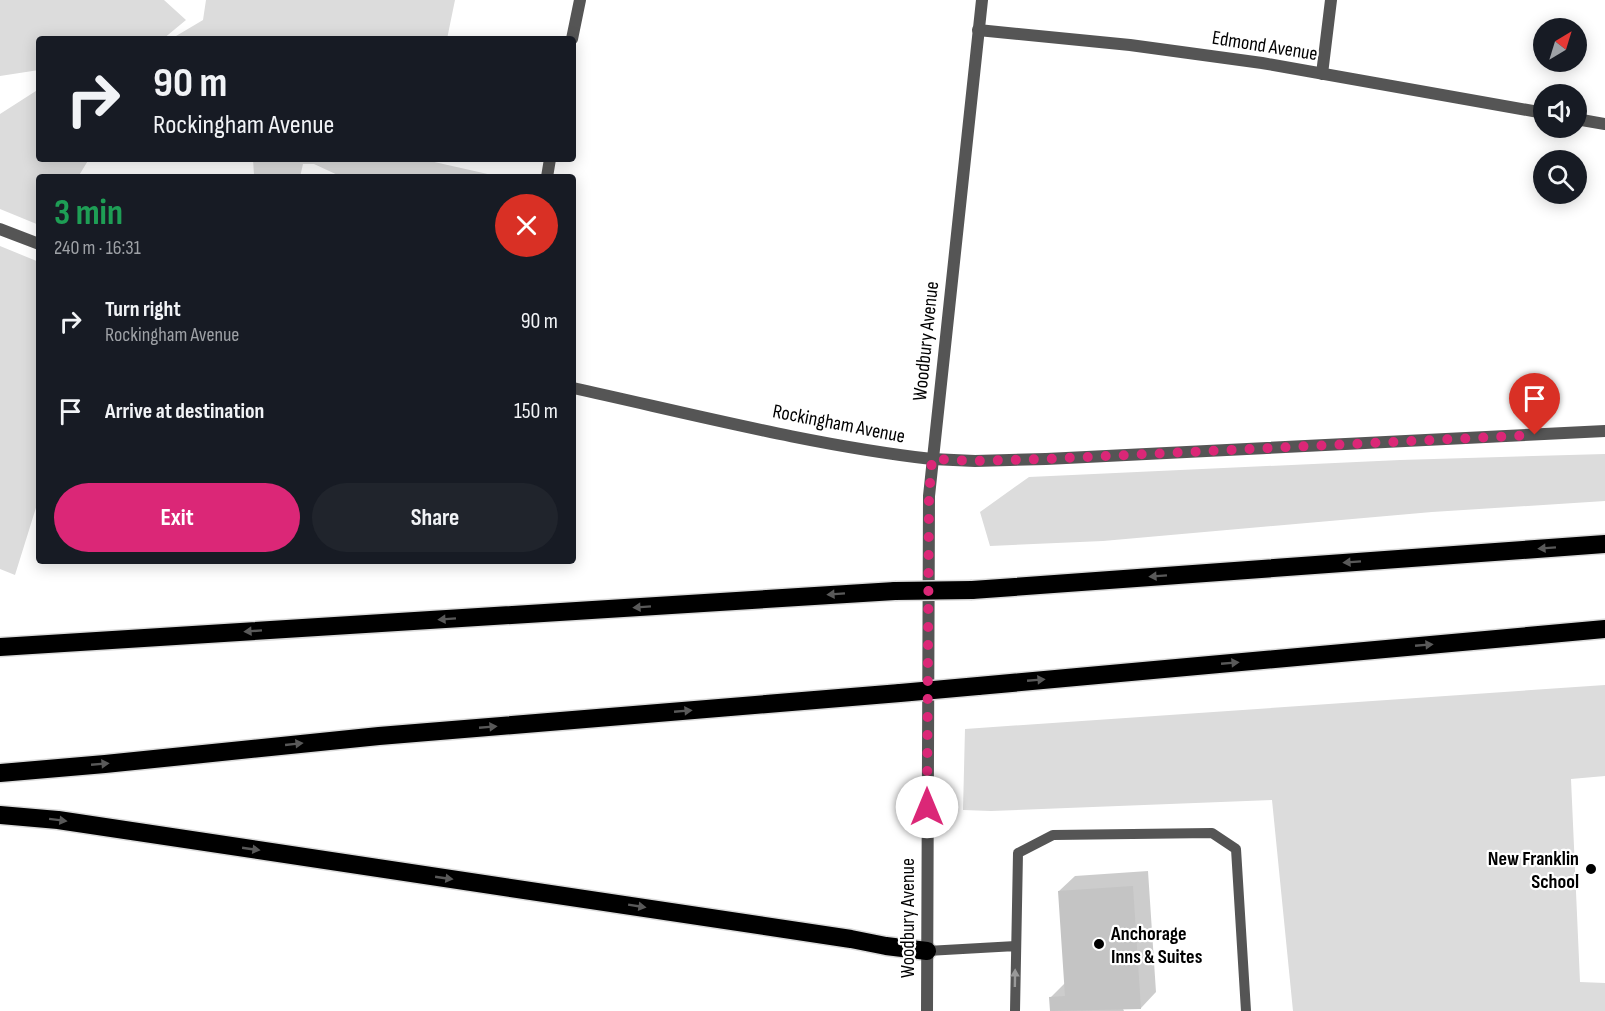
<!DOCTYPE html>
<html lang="en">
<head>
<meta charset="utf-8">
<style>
	:root { --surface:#171b24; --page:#20242c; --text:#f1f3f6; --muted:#9ea1a6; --accent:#db2777 }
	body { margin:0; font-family:"Sofia Sans Condensed",sans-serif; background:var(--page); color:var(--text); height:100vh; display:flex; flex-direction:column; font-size:22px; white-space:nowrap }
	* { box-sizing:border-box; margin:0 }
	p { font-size:20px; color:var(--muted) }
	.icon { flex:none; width:33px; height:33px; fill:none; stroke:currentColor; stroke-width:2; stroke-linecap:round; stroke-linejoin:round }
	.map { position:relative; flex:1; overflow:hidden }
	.side { position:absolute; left:36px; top:174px; width:540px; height:390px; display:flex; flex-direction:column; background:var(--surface); border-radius:6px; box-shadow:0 3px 15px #0003 }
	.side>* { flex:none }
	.top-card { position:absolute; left:36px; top:36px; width:540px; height:126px; border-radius:6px; box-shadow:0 3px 15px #0003; background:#171b24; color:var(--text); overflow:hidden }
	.needle { width:39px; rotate:38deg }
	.controls { position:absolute; left:1533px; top:18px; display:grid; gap:12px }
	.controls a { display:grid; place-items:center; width:54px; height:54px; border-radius:50%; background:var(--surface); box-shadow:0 3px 15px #0003; font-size:30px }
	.pin { position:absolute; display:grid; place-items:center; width:51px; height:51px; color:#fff; margin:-62px -26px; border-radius:50% 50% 50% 0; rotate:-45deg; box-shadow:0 0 6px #0007 }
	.pin .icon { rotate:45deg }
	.me { position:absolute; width:66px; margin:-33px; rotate:0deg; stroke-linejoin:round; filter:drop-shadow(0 0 4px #0008) }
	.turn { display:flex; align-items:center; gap:21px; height:126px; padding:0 18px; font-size:27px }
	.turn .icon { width:78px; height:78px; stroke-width:2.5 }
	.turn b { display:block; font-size:42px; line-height:51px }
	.round { display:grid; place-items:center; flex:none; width:63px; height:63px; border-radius:32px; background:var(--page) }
	.summary { display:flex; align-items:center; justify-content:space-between; height:102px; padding:0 18px }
	h1 { font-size:36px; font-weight:700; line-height:45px; color:#1e9e55 }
	.cta { display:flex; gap:12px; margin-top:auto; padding:12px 18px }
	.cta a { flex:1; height:69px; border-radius:36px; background:var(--accent); color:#fff; font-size:24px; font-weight:700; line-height:69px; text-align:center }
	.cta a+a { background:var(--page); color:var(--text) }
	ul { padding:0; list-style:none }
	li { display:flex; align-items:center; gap:18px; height:90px; padding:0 18px }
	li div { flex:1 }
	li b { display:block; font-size:22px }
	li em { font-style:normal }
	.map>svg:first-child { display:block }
	.green { fill:#dcdcdc }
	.shadow { fill:#0003 }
	.building { fill:#c4c4c4 }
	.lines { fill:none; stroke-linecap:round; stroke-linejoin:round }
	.motorway-casing { stroke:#dbdbdb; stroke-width:21 }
	.service { stroke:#555; stroke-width:10 }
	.minor { stroke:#555; stroke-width:12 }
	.tertiary { stroke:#555; stroke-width:12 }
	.motorway { stroke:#000; stroke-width:18 }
	.motorway-bridge-casing { stroke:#dbdbdb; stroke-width:21; stroke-linecap:butt }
	.motorway-bridge { stroke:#000; stroke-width:18 }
	.oneway { fill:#595959 }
	.oneway2 { fill:#999 }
	.route { stroke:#db2777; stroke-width:10; stroke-dasharray:0 18 }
	.poi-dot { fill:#000; stroke:#fff; stroke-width:2 }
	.labels { text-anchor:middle; stroke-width:4.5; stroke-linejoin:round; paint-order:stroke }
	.street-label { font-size:20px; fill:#000; stroke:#fff }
	.poi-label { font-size:20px; font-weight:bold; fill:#000; stroke:#fff; text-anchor:end }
</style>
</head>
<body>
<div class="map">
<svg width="1605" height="1011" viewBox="0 0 1605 1011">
	<rect width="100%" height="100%" fill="#fff"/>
	<path class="green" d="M0 0H164L186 20 163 39H39V70L0 76Z
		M206 0H455L447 39H171L203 20Z
		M39 89V159H89L78 177H39V225L0 209V114Z
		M253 159H421L501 177H342L314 164H303L300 177H257L254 175Z
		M0 246 39 262V498L15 575 0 569Z
		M1605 454V501L1432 512 1103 541 990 546 980 512 1029 477 1400 460Z
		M1605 685V776L1571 779 1580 982 1605 983V1011H1293L1272 800 991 811 963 810 965 729Z"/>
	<path class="shadow" d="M1148 871 1156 992 1141 1008 1123 1009 1124 1011H1052L1051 997 1065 983 1059 891 1075 876Z"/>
	<path class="building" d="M1133 886 1141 1009 1050 1011 1049 997 1065 996 1058 891Z"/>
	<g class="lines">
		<defs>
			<path id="motorway" d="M972 590 1605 544
				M0 647 895 591
				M978 686 1605 629
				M0 773 105 764 379 736 900 693
				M0 815 58 820 851 939 886 946 927 951"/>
		</defs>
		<use href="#motorway" class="motorway-casing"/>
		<path class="service" d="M927 951 1016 946
			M1015 1011 1018 853 1053 835 1212 833 1236 849 1246 1011"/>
		<path class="minor" d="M978 30 1130 45 1262 63 1544 113
			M572 39 580 0
			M1322 74 1331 0
			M1576 119 1605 124
			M547 177 550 159
			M932 459 975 461 1046 459 1605 431"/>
		<path class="tertiary" d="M0 229 39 244
			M573 388C692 414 811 445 932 459
			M927 1011 929 496 982 0"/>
		<use href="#motorway" class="motorway"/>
		<defs>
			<path id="motorway-bridge" d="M895 591 972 590
				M900 693 978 686"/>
		</defs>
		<use href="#motorway-bridge" class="motorway-bridge-casing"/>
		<use href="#motorway-bridge" class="motorway-bridge"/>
	</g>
	<defs><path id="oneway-solid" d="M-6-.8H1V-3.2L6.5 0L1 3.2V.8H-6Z" transform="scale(1.5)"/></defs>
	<g class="oneway">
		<use href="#oneway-solid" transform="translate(1547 548) rotate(176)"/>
		<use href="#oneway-solid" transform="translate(1352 562) rotate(176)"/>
		<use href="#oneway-solid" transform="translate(1158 576) rotate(176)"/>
		<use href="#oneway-solid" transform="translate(836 594) rotate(176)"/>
		<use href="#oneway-solid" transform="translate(642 607) rotate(176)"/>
		<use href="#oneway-solid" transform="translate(447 619) rotate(176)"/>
		<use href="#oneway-solid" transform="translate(253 631) rotate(176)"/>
		<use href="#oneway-solid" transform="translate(1424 645) rotate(-5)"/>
		<use href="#oneway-solid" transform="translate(1230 663) rotate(-5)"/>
		<use href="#oneway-solid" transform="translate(1036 680) rotate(-5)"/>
		<use href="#oneway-solid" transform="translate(683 711) rotate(-5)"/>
		<use href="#oneway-solid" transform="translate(488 727) rotate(-5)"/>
		<use href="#oneway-solid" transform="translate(294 744) rotate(-6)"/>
		<use href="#oneway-solid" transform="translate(100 764) rotate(-5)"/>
		<use href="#oneway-solid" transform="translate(58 820) rotate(7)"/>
		<use href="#oneway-solid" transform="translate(251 849) rotate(8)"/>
		<use href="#oneway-solid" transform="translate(444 878) rotate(8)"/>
		<use href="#oneway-solid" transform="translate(637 906) rotate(9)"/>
	</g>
	<use class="oneway2" href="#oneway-solid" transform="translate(1015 978) rotate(-89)"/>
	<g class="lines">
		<path class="route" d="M927 807 929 496 932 459 975 461 1046 459 1535 435"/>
	</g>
	<g class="poi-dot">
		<circle cx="1591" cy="869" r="6"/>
		<circle cx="1099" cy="944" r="6"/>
	</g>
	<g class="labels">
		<g class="street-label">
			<text transform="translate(1265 45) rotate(9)" y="7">Edmond Avenue</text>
			<text transform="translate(925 341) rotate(-84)" y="7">Woodbury Avenue</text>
			<text transform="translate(839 423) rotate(11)" y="7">Rockingham Avenue</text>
			<text transform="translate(907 918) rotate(-90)" y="7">Woodbury Avenue</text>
		</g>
		<g class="poi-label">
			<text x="1579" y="865">New Franklin<tspan x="1579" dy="23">School</tspan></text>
			<text x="1111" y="940" text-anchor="start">Anchorage<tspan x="1111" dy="23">Inns &amp; Suites</tspan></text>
		</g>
	</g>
</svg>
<div class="controls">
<a><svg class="needle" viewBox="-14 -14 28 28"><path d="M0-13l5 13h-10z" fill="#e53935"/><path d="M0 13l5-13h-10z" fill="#9ea1a6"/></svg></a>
<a><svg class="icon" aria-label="sound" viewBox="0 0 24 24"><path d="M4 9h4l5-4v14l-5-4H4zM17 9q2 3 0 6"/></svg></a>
<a><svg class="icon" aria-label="search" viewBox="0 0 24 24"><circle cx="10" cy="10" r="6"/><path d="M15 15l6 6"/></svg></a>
</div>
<div class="pin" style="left:1535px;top:435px;background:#d93025"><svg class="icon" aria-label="arrive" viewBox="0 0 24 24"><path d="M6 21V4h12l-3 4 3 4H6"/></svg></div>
<svg class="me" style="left:927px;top:807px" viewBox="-20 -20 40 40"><circle r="19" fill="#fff"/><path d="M0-13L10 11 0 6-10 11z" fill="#db2777"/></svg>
<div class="top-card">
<div class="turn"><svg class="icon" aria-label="right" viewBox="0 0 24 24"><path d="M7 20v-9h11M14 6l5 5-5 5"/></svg><div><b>90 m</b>Rockingham Avenue</div></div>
</div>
<section class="side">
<div class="summary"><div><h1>3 min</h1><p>240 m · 16:31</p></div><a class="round" style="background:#d93025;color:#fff"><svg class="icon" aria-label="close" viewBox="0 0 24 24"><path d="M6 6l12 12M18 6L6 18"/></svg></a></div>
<ul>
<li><svg class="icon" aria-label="right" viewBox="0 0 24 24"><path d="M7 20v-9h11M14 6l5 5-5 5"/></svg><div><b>Turn right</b><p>Rockingham Avenue</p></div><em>90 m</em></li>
<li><svg class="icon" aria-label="arrive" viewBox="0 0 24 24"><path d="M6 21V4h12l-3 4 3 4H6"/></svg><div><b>Arrive at destination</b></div><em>150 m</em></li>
</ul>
<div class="cta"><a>Exit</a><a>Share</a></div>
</section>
</div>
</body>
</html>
